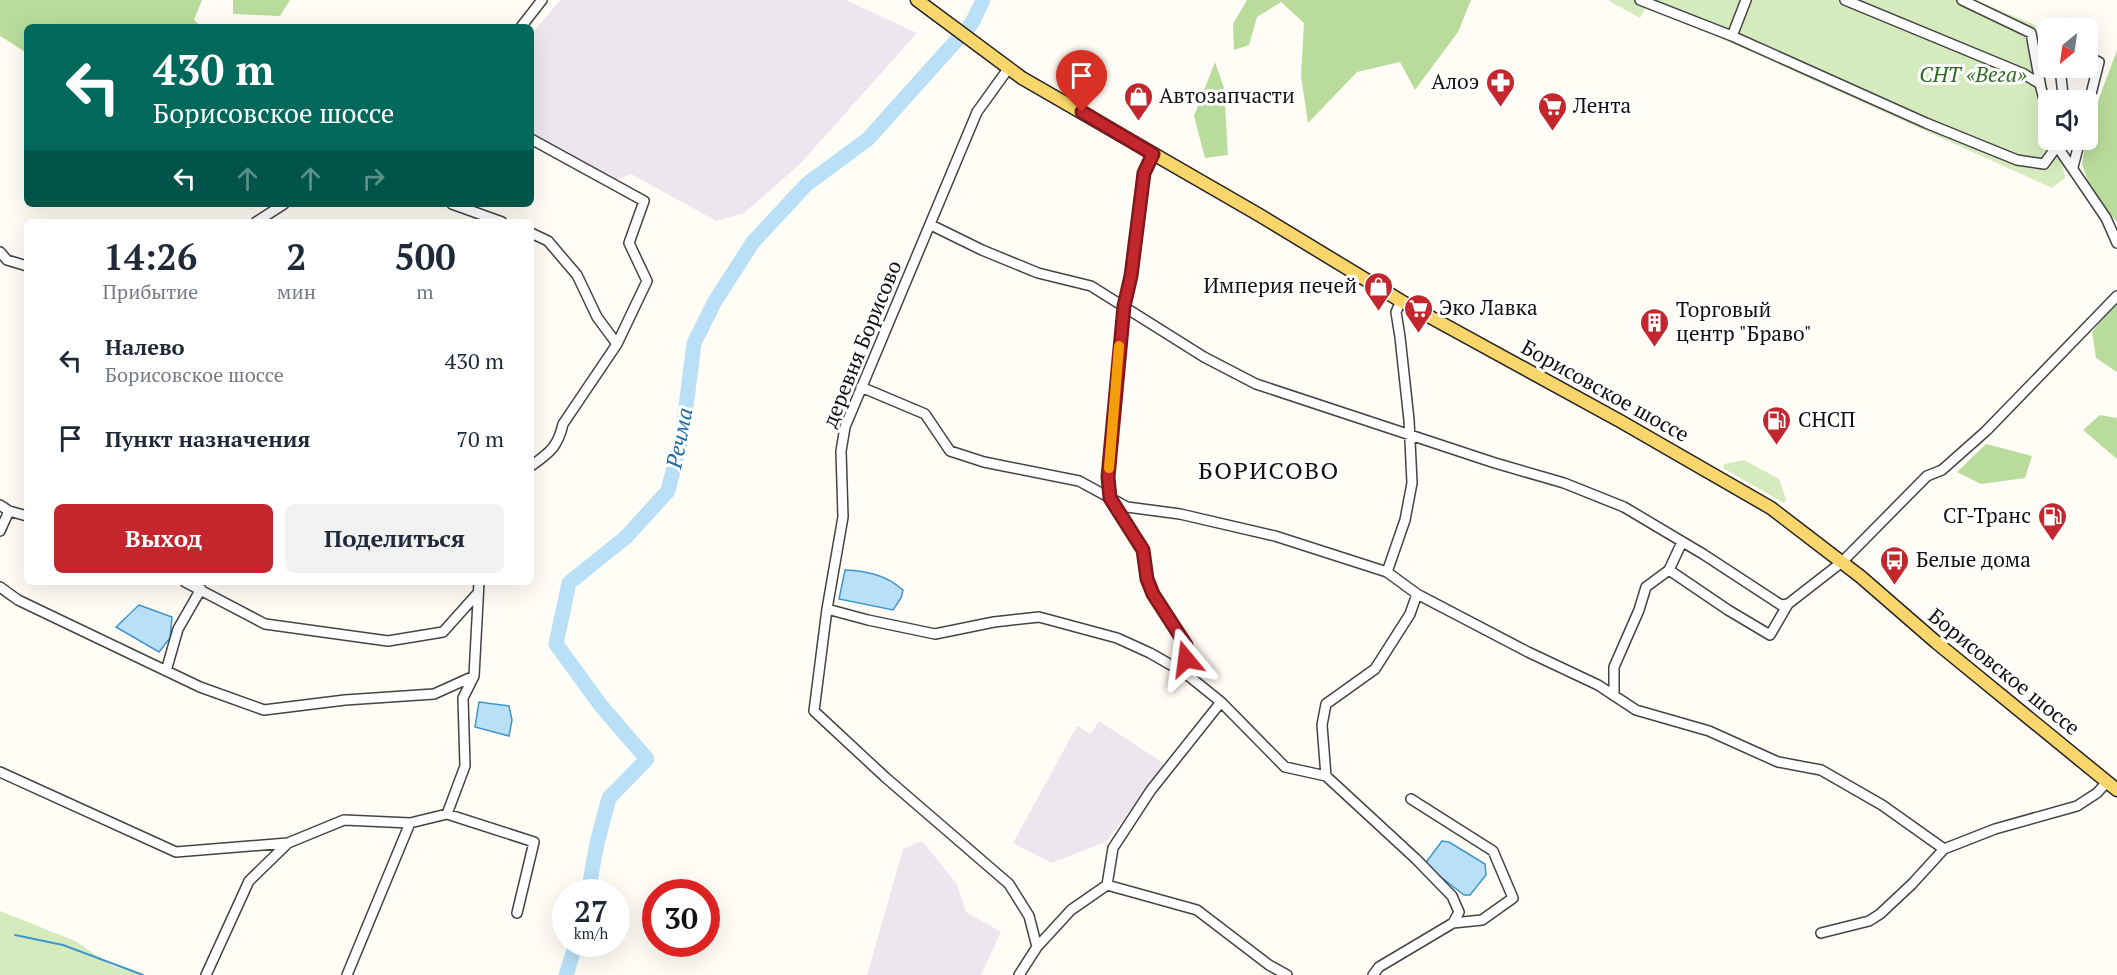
<!DOCTYPE html>
<html lang="ru">
<head>
<meta charset="utf-8">
<style>
	:root { --surface:#fff; --page:#f2f2f3; --text:#1f2937; --muted:#747a83; --accent:#c4262e }
	body { margin:0; font-family:"PT Serif",serif; background:var(--page); color:var(--text); height:100vh; display:flex; flex-direction:column; font-size:22px; white-space:nowrap }
	* { box-sizing:border-box; margin:0 }
	p { font-size:20px; color:var(--muted) }
	.icon { flex:none; width:33px; height:33px; fill:none; stroke:currentColor; stroke-width:2; stroke-linecap:round; stroke-linejoin:round }
	.map { position:relative; flex:1; overflow:hidden }
	.details { position:absolute; left:24px; top:219px; width:510px; height:366px; display:flex; flex-direction:column; background:var(--surface); border-radius:9px; box-shadow:0 6px 24px #0002 }
	.details>* { flex:none }
	.guide { position:absolute; left:24px; top:24px; width:510px; height:183px; border-radius:9px; box-shadow:0 6px 24px #0002; background:#00695c; color:#fff; overflow:hidden }
	.needle { width:39px; rotate:209deg }
	.buttons { position:absolute; left:2038px; top:18px; display:grid; gap:12px }
	.buttons a { display:grid; place-items:center; width:60px; height:60px; border-radius:9px; background:var(--surface); box-shadow:0 6px 24px #0002; font-size:30px }
	.speed { position:absolute; left:552px; top:879px; display:flex; gap:12px; font-size:30px; font-weight:700; text-align:center }
	.speed>* { display:grid; place-content:center; width:78px; height:78px; border-radius:50%; background:var(--surface); box-shadow:0 6px 24px #0002; line-height:1 }
	.speed small { font-size:15px; font-weight:400 }
	.speed .limit { border:9px solid #d22; background:#fff; color:#111 }
	.pin { position:absolute; display:grid; place-items:center; width:51px; height:51px; color:#fff; margin:-62px -26px; border-radius:50% 50% 50% 0; rotate:-45deg; box-shadow:0 0 6px #0007 }
	.pin .icon { rotate:45deg }
	.me { position:absolute; width:66px; margin:-33px; rotate:344deg; stroke-linejoin:round; filter:drop-shadow(0 0 4px #0008) }
	.turn { display:flex; align-items:center; gap:21px; height:126px; padding:0 30px; font-size:27px }
	.turn .icon { width:78px; height:78px; stroke-width:2.5 }
	.turn b { display:block; font-size:42px; line-height:51px }
	.lanes { display:flex; align-items:center; height:57px; padding:0 30px; background:#0003; justify-content:center; gap:30px; direction:ltr }
	.lanes .off { opacity:.35 }
	.eta { display:flex; justify-content:space-evenly; align-items:center; height:102px; text-align:center }
	.eta b { font-size:36px; font-weight:700; line-height:42px }
	.button { display:flex; gap:12px; margin-top:auto; padding:12px 30px }
	.button a { flex:1; height:69px; border-radius:9px; background:var(--accent); color:#fff; font-size:24px; font-weight:700; line-height:69px; text-align:center }
	.button a+a { background:var(--page); color:var(--text) }
	ul { padding:0; list-style:none }
	li { display:flex; align-items:center; gap:18px; height:78px; padding:0 30px }
	li div { flex:1 }
	li b { display:block; font-size:22px }
	li em { font-style:normal }
	.map>svg:first-child { display:block }
	.industrial { fill:#eee6ef }
	.green { fill:#d5ebbd }
	.forest { fill:#b9dc9c }
	.water { fill:#b9e0f7; stroke:#3f96cf; stroke-width:1.5 }
	.lines { fill:none; stroke-linecap:round; stroke-linejoin:round }
	.stream { stroke:#3f96cf; stroke-width:2 }
	.river { stroke:#b9e0f7; stroke-width:15 }
	.minor-casing { stroke:#444; stroke-width:12 }
	.major-casing { stroke:#222; stroke-width:15 }
	.minor { stroke:#fff; stroke-width:9 }
	.major { stroke:#f9d66b; stroke-width:12 }
	.route-casing { stroke:#7f191e; stroke-width:15 }
	.route { stroke:#c4262e; stroke-width:10 }
	.slow { stroke:#f59e0b; stroke-width:10 }
	.labels { text-anchor:middle; stroke-width:6; stroke-linejoin:round; paint-order:stroke }
	.park-label { font-size:21px; font-style:italic; fill:#2f6b1f; stroke:#fff }
	.poi-label { font-size:21px; fill:#111; stroke:#fff; text-anchor:start }
	.street-label { font-size:21px; fill:#111; stroke:#fff }
	.water-label { font-size:22px; font-style:italic; fill:#1768a6; stroke:#fff }
	.quarter-label { font-size:24px; letter-spacing:1.5px; fill:#111; stroke:#fff }
</style>
</head>
<body>
<div class="map">
<svg width="2117" height="975" viewBox="0 0 2117 975">
	<rect width="100%" height="100%" fill="#fffdf5"/>
	<path class="industrial" d="M560 0H846L917 33 800 164 744 213 716 221 631 174 614 181 531 135V35Z
		M1099 721 1165 764 1106 842 1051 863 1013 843 1077 726 1091 734Z
		M922 841 957 884 966 912 1001 932 981 975H867L903 849Z"/>
	<path class="green" d="M1607 0H1975L2035 25 2050 100 2049 140H2058L2065 178 2052 188 1647 5 1640 18Z
		M1744 460 1779 479 1786 499 1784 503 1723 468 1724 464Z
		M0 911 75 941 113 966 142 975H0Z"/>
	<path class="forest" d="M0 0H202L194 20 202 27H27V53L0 36Z
		M233 0H290L280 16 233 14Z
		M1247 0H1471L1458 32 1415 90 1400 62 1357 72 1308 123 1301 76 1304 23 1281 2 1257 17 1249 45 1234 50 1233 24Z
		M2117 50V222L2092 193 2082 164 2086 140H2088V128Z
		M1215 62 1224 88 1228 155 1205 158 1194 116Z
		M2117 302V372L2096 358 2092 332Z
		M2100 415 2117 418V459L2083 430Z
		M1986 444 2032 456 2025 478 1981 484 1957 472Z"/>
	<path class="water" d="M845 570C867 571 886 575 903 590L901 598 893 610 839 599Z
		M139 605 172 617 170 638 159 652 116 627Z
		M479 702 509 706 512 720 509 736 475 727Z
		M1442 841 1449 842 1485 864 1486 875 1470 895H1464L1428 867 1427 861Z"/>
	<g class="lines">
		<path class="stream" d="M15 935 63 945 143 975"/>
		<path class="river" d="M588 892 597 843 609 798 647 759 602 707 556 644 569 583 626 537 668 491 683 431 694 343 715 301 753 242 807 184 868 139 972 23 983 0
			M566 975 576 944"/>
		<defs>
			<path id="minor" d="M1640 0 1732 36 1926 123 2017 160 2044 164 2057 146
				M1845 0 2024 74 2040 84
				M1962 0 2031 33 2041 88 2049 118
				M521 27 542 0
				M1732 36 1746 0
				M2088 57 2099 62 2088 106
				M2060 68 2063 95
				M1008 69 977 112 845 427 841 451 843 517 827 609 814 711 885 777 1009 884 1029 916 1037 947 1019 975
				M531 139 644 201 629 243 647 281 617 344 563 424C558 447 549 453 531 466
				M2055 140 2057 146 2106 218 2117 243
				M1153 154 1144 173 1131 276 1124 305 1108 477 1110 497 1143 550 1147 579 1153 594 1186 645 1185 673
				M2073 167 2080 140
				M452 204 502 222
				M256 222 284 204
				M931 225 982 250 1038 273 1091 286 1204 357 1256 384 1495 463 1564 483 1624 507 1703 554 1781 605 1788 604 1842 562 1927 476 1942 470 1986 431 2117 296
				M531 233 548 241 577 275 597 317 617 344
				M0 252 7 260 27 266
				M861 387 925 414 950 451 984 462 1079 481 1127 507 1180 514 1275 536 1387 572 1417 594 1528 652 1598 685 1636 710 1709 731 1778 762 1821 770 1882 805 1944 849
				M0 505 9 511 27 516
				M0 531 9 511
				M1669 570 1728 610 1770 635 1788 604
				M1387 572 1405 520 1412 483 1409 420 1400 337 1396 312 1401 301
				M185 582 265 624 388 641 443 632 477 594
				M0 587 18 600 200 687 264 710 345 700 434 694 474 676
				M827 609 868 620 935 634 994 622 1039 617 1117 638 1150 653 1185 673 1221 702 1285 767 1326 776 1416 859 1452 896 1459 912 1453 923 1379 967 1373 975
				M166 671 178 629 201 589
				M1614 695V667L1639 610 1646 587 1669 570 1682 542
				M0 772 176 852 288 843 344 820 410 823 447 814 534 842 517 913
				M1326 776 1322 725 1326 704 1375 669 1410 614 1417 594
				M1411 799 1493 851 1513 898 1482 920 1453 923
				M447 814 465 766 463 698 474 676 479 582
				M1107 885 1113 848 1151 790 1221 702
				M1821 933 1869 921 1880 914 1912 884 1944 849 1995 829 2077 806 2097 793 2107 782
				M1037 947 1071 910 1107 885 1197 910 1269 965 1287 975
				M206 975 249 881 288 843
				M347 975 410 823"/>
			<path id="major" d="M917 0 1022 78 1261 216 1401 301 1620 421 1771 508 1861 577 1937 643 2117 790"/>
		</defs>
		<use href="#minor" class="minor-casing"/>
		<use href="#major" class="major-casing"/>
		<use href="#minor" class="minor"/>
		<use href="#major" class="major"/>
	</g>
	<g class="lines">
		<defs>
			<path id="route" d="M1082 112 1153 154 1144 173 1131 276 1124 306 1108 477 1110 498 1143 550 1147 579 1153 594 1186 645V659"/>
		</defs>
		<use href="#route" class="route-casing"/>
		<use href="#route" class="route"/>
		<path class="slow" d="M1109 468 1119 346"/>
	</g>
	<defs>
		<symbol id="pharmacy-pin" viewBox="-11 -11 22 30"><path d="M0 17L-7.5 6A9.5 9.5 0 1 1 7.5 6Z" fill="#c4262e" stroke="#fff"/><path d="M-2-6h4v4h4v4h-4v4h-4v-4h-4v-4h4Z" fill="#fff"/></symbol>
		<symbol id="shop-pin" viewBox="-11 -11 22 30"><path d="M0 17L-7.5 6A9.5 9.5 0 1 1 7.5 6Z" fill="#c4262e" stroke="#fff"/><path d="M-5-2.5h2.3a2.7 3.5 0 0 1 5.4 0H5L5.5 6h-11ZM-1.5-2.5h3a1.5 2.3 0 0 0-3 0Z" fill="#fff"/></symbol>
		<symbol id="supermarket-pin" viewBox="-11 -11 22 30"><path d="M0 17L-7.5 6A9.5 9.5 0 1 1 7.5 6Z" fill="#c4262e" stroke="#fff"/><path d="M-6-5.5h2.5l.6 2H6L4.5 2H-2.5L-4.4-4H-6ZM-1.5 3.2a1.3 1.3 0 1 0 .1 0ZM3 3.2a1.3 1.3 0 1 0 .1 0Z" fill="#fff"/></symbol>
		<symbol id="building-pin" viewBox="-11 -11 22 30"><path d="M0 17L-7.5 6A9.5 9.5 0 1 1 7.5 6Z" fill="#c4262e" stroke="#fff"/><path d="M-4-6H4V6H1V3H-1V6H-4ZM-2.5-4.3h1.7v1.8h-1.7ZM.8-4.3h1.7v1.8H.8ZM-2.5-1h1.7V.8h-1.7ZM.8-1h1.7V.8H.8Z" fill="#fff"/></symbol>
		<symbol id="fuel-pin" viewBox="-11 -11 22 30"><path d="M0 17L-7.5 6A9.5 9.5 0 1 1 7.5 6Z" fill="#c4262e" stroke="#fff"/><path d="M-5.5-6h7V0h2V4h1.3V-2.5L3-4.5l.8-.8L6-3V5H2.5V1h-1V6h-7ZM-4.2-4.7v3.2H.2V-4.7Z" fill="#fff"/></symbol>
		<symbol id="bus-pin" viewBox="-11 -11 22 30"><path d="M0 17L-7.5 6A9.5 9.5 0 1 1 7.5 6Z" fill="#c4262e" stroke="#fff"/><path d="M-5-6H5V4H4V6H2V4H-2V6H-4V4H-5ZM-3.5-4V0h7V-4ZM-3.5 1.2v1.5H-2V1.2ZM2 1.2v1.5H3.5V1.2Z" fill="#fff"/></symbol>
	</defs>
	<g fill-rule="evenodd">
		<use href="#pharmacy-pin" x="1484" y="66" width="33" height="45"/>
		<use href="#shop-pin" x="1122" y="80" width="33" height="45"/>
		<use href="#supermarket-pin" x="1536" y="90" width="33" height="45"/>
		<use href="#shop-pin" x="1362" y="270" width="33" height="45"/>
		<use href="#supermarket-pin" x="1402" y="292" width="33" height="45"/>
		<use href="#building-pin" x="1638" y="306" width="33" height="45"/>
		<use href="#fuel-pin" x="1760" y="404" width="33" height="45"/>
		<use href="#fuel-pin" x="2036" y="500" width="33" height="45"/>
		<use href="#bus-pin" x="1878" y="544" width="33" height="45"/>
	</g>
	<g class="labels">
		<g class="park-label">
			<text x="1973" y="82">СНТ «Вега»</text>
		</g>
		<g class="poi-label">
			<text x="1479" y="89" text-anchor="end">Алоэ</text>
			<text x="1159" y="103">Автозапчасти</text>
			<text x="1573" y="113">Лента</text>
			<text x="1357" y="293" text-anchor="end">Империя печей</text>
			<text x="1439" y="315">Эко Лавка</text>
			<text x="1676" y="317">Торговый<tspan x="1676" dy="24">центр "Браво"</tspan></text>
			<text x="1798" y="427">СНСП</text>
			<text x="2031" y="523" text-anchor="end">СГ-Транс</text>
			<text x="1916" y="567">Белые дома</text>
		</g>
		<g class="street-label">
			<text transform="translate(862 344) rotate(-68)" y="7">деревня Борисово</text>
			<text transform="translate(1605 391) rotate(29)" y="7">Борисовское шоссе</text>
			<text transform="translate(2004 672) rotate(39)" y="7">Борисовское шоссе</text>
		</g>
		<g class="water-label">
			<text transform="translate(679 438) rotate(-79)" y="8">Речма</text>
		</g>
		<g class="quarter-label">
			<text x="1269" y="479">БОРИСОВО</text>
		</g>
	</g>
</svg>
<div class="buttons">
<a><svg class="needle" viewBox="-14 -14 28 28"><path d="M0-13l5 13h-10z" fill="#e53935"/><path d="M0 13l5-13h-10z" fill="#747a83"/></svg></a>
<a><svg class="icon" aria-label="sound" viewBox="0 0 24 24"><path d="M4 9h4l5-4v14l-5-4H4zM17 9q2 3 0 6"/></svg></a>
</div>
<div class="speed"><div>27<small>km/h</small></div><div class="limit">30</div></div>
<div class="pin" style="left:1082px;top:112px;background:#d93025"><svg class="icon" aria-label="arrive" viewBox="0 0 24 24"><path d="M6 21V4h12l-3 4 3 4H6"/></svg></div>
<svg class="me" style="left:1186px;top:659px" viewBox="-20 -20 40 40"><path d="M0-17L14 15 0 8-14 15z" fill="#c4262e" stroke="#fff" stroke-width="4"/></svg>
<div class="guide">
<div class="turn"><svg class="icon" aria-label="left" viewBox="0 0 24 24"><path d="M17 20v-9H6M10 6l-5 5 5 5"/></svg><div><b>430 m</b>Борисовское шоссе</div></div>
<div class="lanes"><svg class="icon" aria-label="left" viewBox="0 0 24 24"><path d="M17 20v-9H6M10 6l-5 5 5 5"/></svg><svg class="icon off" aria-label="ahead" viewBox="0 0 24 24"><path d="M12 20V5M6 11l6-6 6 6"/></svg><svg class="icon off" aria-label="ahead" viewBox="0 0 24 24"><path d="M12 20V5M6 11l6-6 6 6"/></svg><svg class="icon off" aria-label="right" viewBox="0 0 24 24"><path d="M7 20v-9h11M14 6l5 5-5 5"/></svg></div>
</div>
<section class="details">
<div class="eta">
<div><b>14:26</b><p>Прибытие</p></div>
<div><b>2</b><p>мин</p></div>
<div><b>500</b><p>m</p></div>
</div>
<ul>
<li><svg class="icon" aria-label="left" viewBox="0 0 24 24"><path d="M17 20v-9H6M10 6l-5 5 5 5"/></svg><div><b>Налево</b><p>Борисовское шоссе</p></div><em>430 m</em></li>
<li><svg class="icon" aria-label="arrive" viewBox="0 0 24 24"><path d="M6 21V4h12l-3 4 3 4H6"/></svg><div><b>Пункт назначения</b></div><em>70 m</em></li>
</ul>
<div class="button"><a>Выход</a><a>Поделиться</a></div>
</section>
</div>
</body>
</html>
